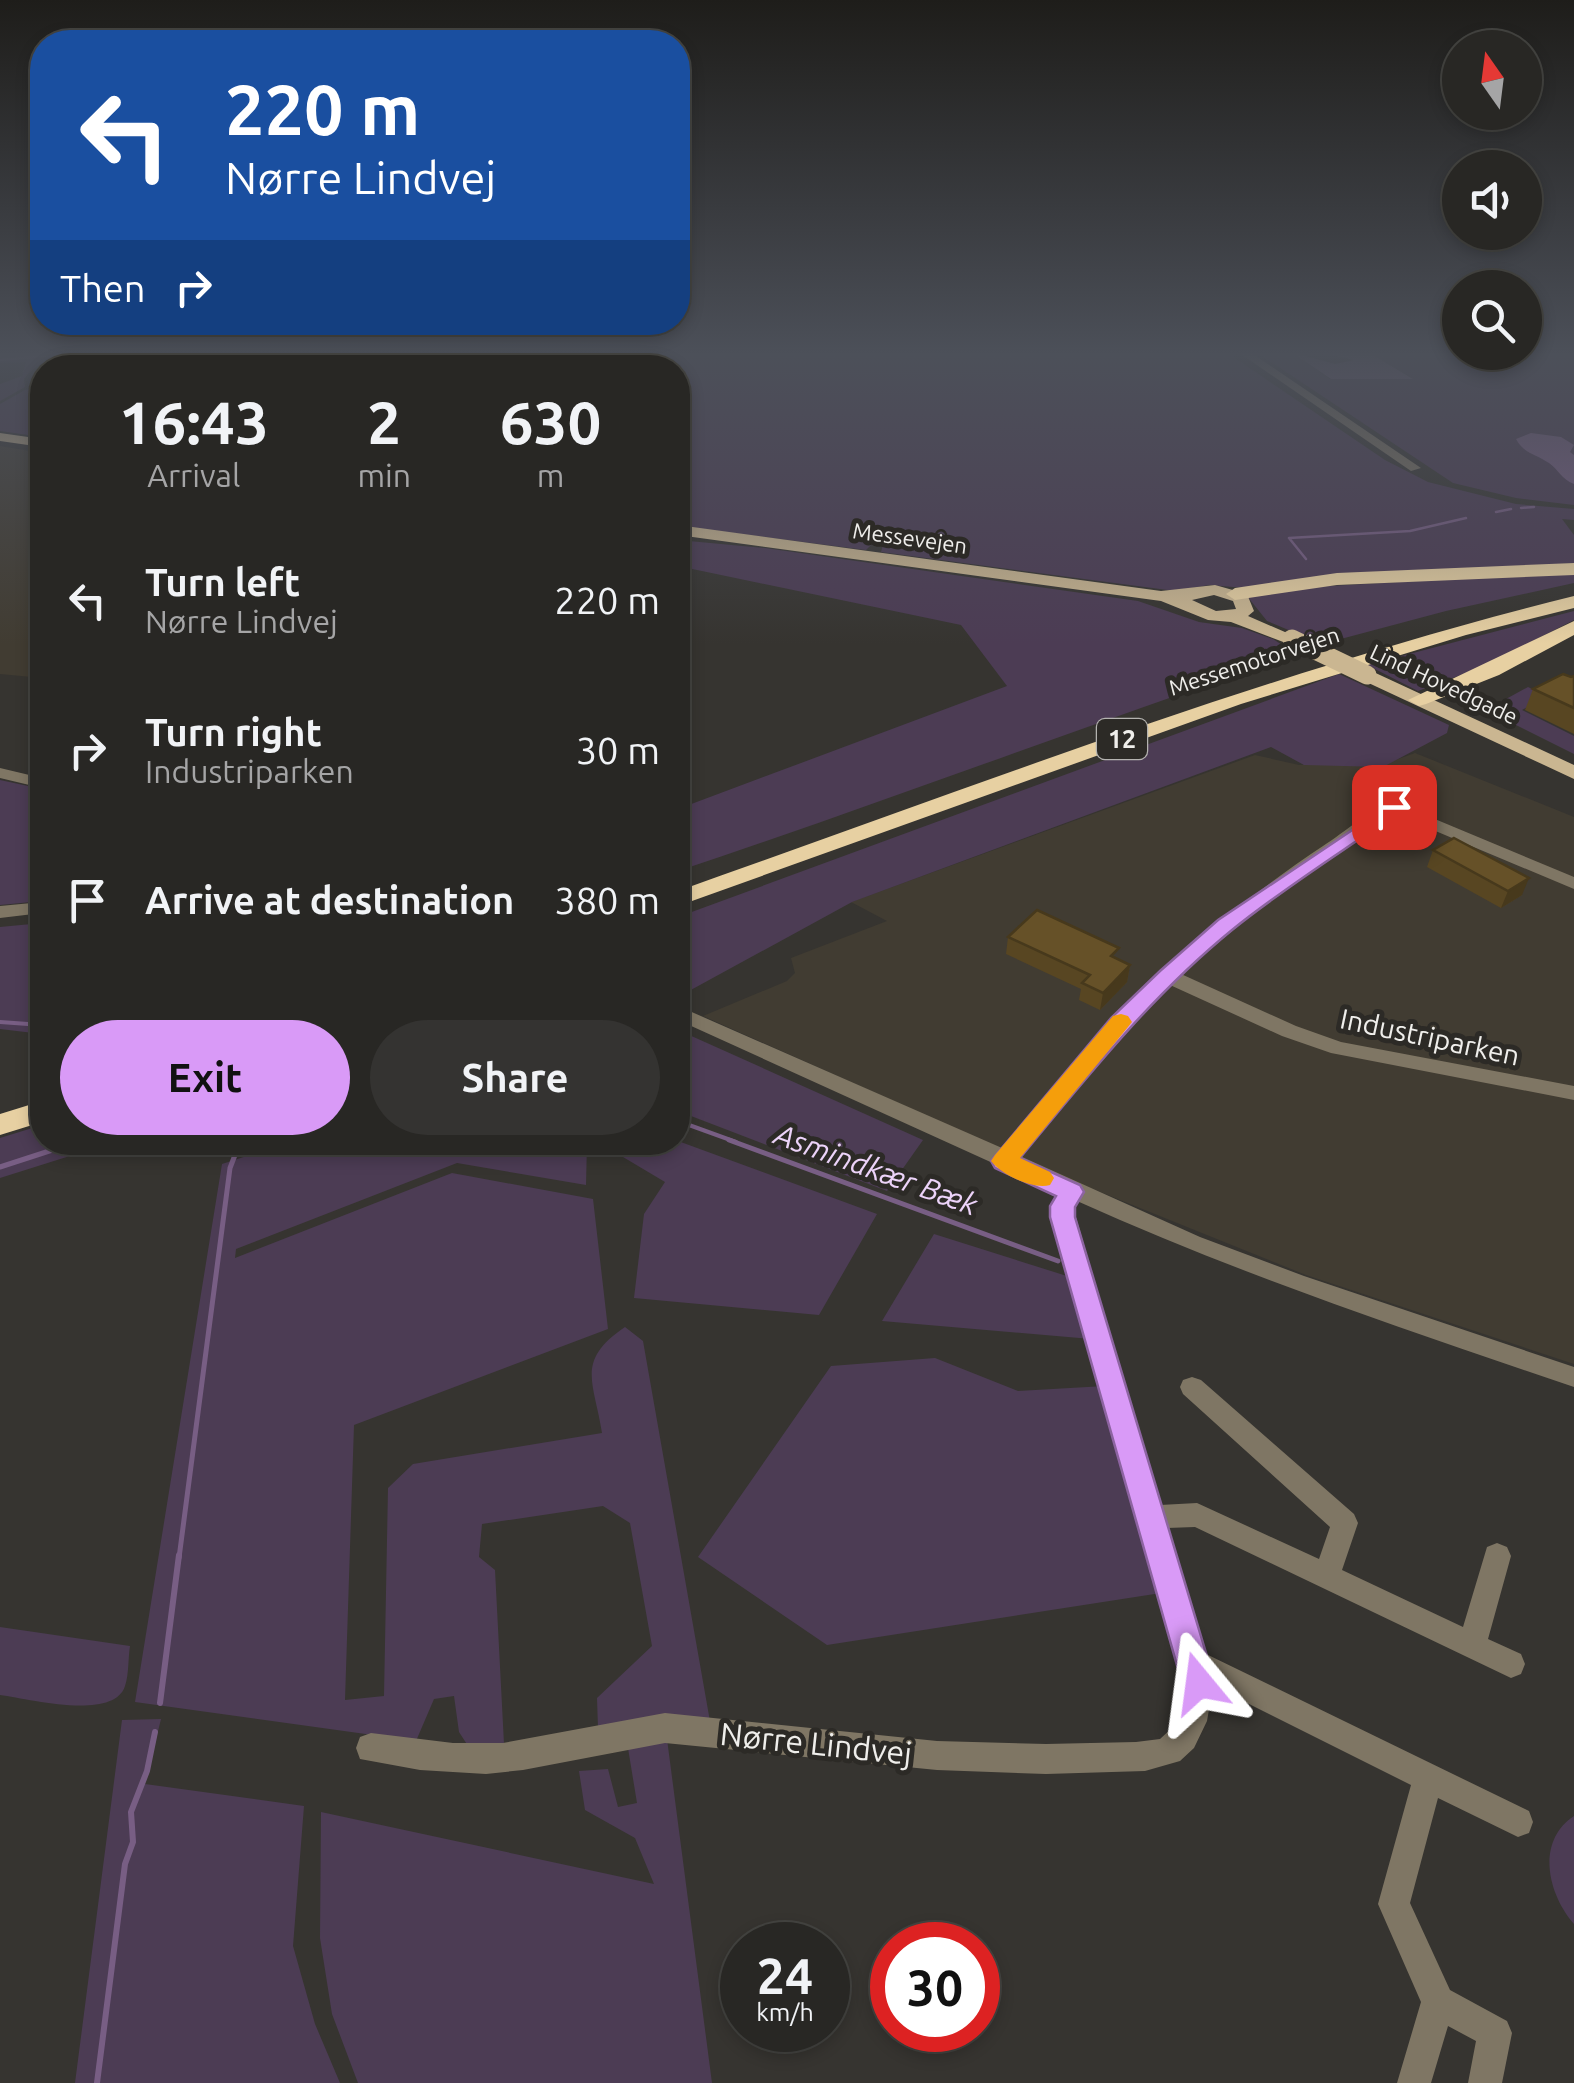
<!DOCTYPE html>
<html lang="en">
<head>
<meta charset="utf-8">
<style>
	:root { --surface:#282724; --page:#343331; --text:#f1f3f6; --muted:#a5a5a6; --line:#444441; --accent:#d99af7 }
	body { margin:0; font-family:Ubuntu,sans-serif; background:var(--page); color:var(--text); height:100vh; display:flex; flex-direction:column; font-size:38px; white-space:nowrap }
	* { box-sizing:border-box; margin:0 }
	p { font-size:32px; color:var(--muted) }
	.icon { flex:none; width:55px; height:55px; fill:none; stroke:currentColor; stroke-width:2; stroke-linecap:round; stroke-linejoin:round }
	.map { position:relative; flex:1; overflow:hidden }
	.details { position:absolute; left:30px; top:355px; width:660px; height:800px; display:flex; flex-direction:column; background:var(--surface); border-radius:40px; box-shadow:0 5px 15px #0003,0 0 0 2px var(--line) }
	.details>* { flex:none }
	.top-card { position:absolute; left:30px; top:30px; width:660px; height:305px; border-radius:40px; box-shadow:0 5px 15px #0003,0 0 0 2px var(--line); background:#1a4fa0; color:#fff; overflow:hidden }
	.needle { width:65px; rotate:346deg }
	.buttons { position:absolute; left:1442px; top:30px; display:grid; gap:20px }
	.buttons a { display:grid; place-items:center; width:100px; height:100px; border-radius:50%; background:var(--surface); box-shadow:0 5px 15px #0003,0 0 0 2px var(--line); font-size:50px }
	.speed { position:absolute; left:720px; top:1922px; display:flex; gap:20px; font-size:50px; font-weight:700; text-align:center }
	.speed>* { display:grid; place-content:center; width:130px; height:130px; border-radius:50%; background:var(--surface); box-shadow:0 5px 15px #0003,0 0 0 2px var(--line); line-height:1 }
	.speed small { font-size:25px; font-weight:400 }
	.speed .limit { border:15px solid #d22; background:#fff; color:#111 }
	.pin { position:absolute; display:grid; place-items:center; width:85px; height:85px; color:#fff; margin:-42px; border-radius:20px; box-shadow:0 5px 15px #0006 }
	.me { position:absolute; width:110px; margin:-55px; rotate:344deg; stroke-linejoin:round; filter:drop-shadow(0 0 8px #0008) }
	.turn { display:flex; align-items:center; gap:35px; height:210px; padding:0 30px; font-size:45px }
	.turn .icon { width:130px; height:130px; stroke-width:2.5 }
	.turn b { display:block; font-size:70px; line-height:85px }
	.then { display:flex; align-items:center; height:95px; padding:0 30px; background:#0003; gap:20px; font-size:38px }
	.eta { display:flex; justify-content:space-evenly; align-items:center; height:170px; text-align:center }
	.eta b { font-size:60px; font-weight:700; line-height:70px }
	.primary-button { display:flex; gap:20px; margin-top:auto; padding:20px 30px }
	.primary-button a { flex:1; height:115px; border-radius:60px; background:var(--accent); color:#111; font-size:40px; font-weight:700; line-height:115px; text-align:center }
	.primary-button a+a { background:var(--page); color:var(--text) }
	ul { padding:0; list-style:none }
	li { display:flex; align-items:center; gap:30px; height:150px; padding:0 30px }
	li div { flex:1 }
	li b { display:block; font-size:38px }
	li em { font-style:normal }
	.map>svg:first-child { display:block }
	.built { fill:#413c32 }
	.green { fill:#4c3c54 }
	.water { fill:#785e84 }
	.lines { fill:none; stroke-linecap:round; stroke-linejoin:round }
	.stream-far3 { stroke:#785e84; stroke-width:2.5 }
	.stream-far2 { stroke:#785e84; stroke-width:4 }
	.stream-far1 { stroke:#785e84; stroke-width:5 }
	.stream { stroke:#785e84; stroke-width:6 }
	.minor { fill:#7f7664; fill-rule:evenodd }
	.major { fill:#cab691; fill-rule:evenodd }
	.highway { fill:#e7d0a2; fill-rule:evenodd }
	.major-bridge { stroke:#cab691; stroke-width:19 }
	.wall { fill:#584622 }
	.shaded-wall { fill:#47391c }
	.building { fill:#665128; stroke:#47391c; stroke-width:2.5 }
	.route { fill:#d99af7; stroke:#8d64a1; stroke-width:2.5 }
	.slow { fill:#f59e0b }
	.labels { text-anchor:middle; stroke-width:10; stroke-linejoin:round; paint-order:stroke }
	.far-street-label { font-size:22px; fill:#efeeeb; stroke:#2c2a26 }
	.shield { fill:#2c2a26; stroke:#b4b3b0; stroke-width:2.5 }
	.shield-label { font-size:25px; font-weight:bold; fill:#efeeeb }
	.street-label { font-size:28px; fill:#efeeeb; stroke:#2c2a26 }
	.water-label { font-size:30px; font-style:italic; fill:#ecd3f9; stroke:#2c2a26 }
	.near-street-label { font-size:32px; fill:#efeeeb; stroke:#2c2a26 }
</style>
</head>
<body>
<div class="map">
<svg width="1574" height="2083" viewBox="0 0 1574 2083">
	<rect width="100%" height="100%" fill="#363430"/>
	<path class="built" d="M0 446 42 453V678L0 674Z
		M1415 753 1574 817V1364L1306 1275 1073 1181 703 1016 787 981 795 973 791 958 887 921 851 902 1255 755 1299 765H1382Z"/>
	<path class="green" d="M0 352H535L532 368H86L106 354C76 356 44 352 24 379L25 387 0 401V384L22 376 26 362 0 363Z
		M551 352H1226L1385 460 1428 482 1516 504 1574 509V520L1562 519 1574 535V563L1245 588 1209 585 1175 591 881 552 883 545 874 528 869 531 872 544 866 550 678 526V368H547Z
		M1256 352H1291L1330 379 1412 378 1368 352H1574V505L1516 498 1453 483Z
		M42 387V437L0 431V404L25 390Z
		M678 540 765 548 1138 601 1199 622 1242 628 1273 639 1296 654C1089 724 885 802 678 871V809L1007 686 961 625 678 566Z
		M1574 572V583L1446 611 1322 644 1267 621 1247 596 1295 588Z
		M1574 611V620L1482 667 1418 691 1367 665Z
		M1339 674 1449 725 1447 733 1383 767 1304 765 1271 747 852 902 678 997V917Z
		M1528 687 1547 696 1522 710 1574 736V754L1486 710Z
		M0 780 42 789V901L0 905Z
		M42 923V1034L0 1029V927Z
		M678 1030 923 1140 887 1191 678 1111Z
		M42 1125V1142L111 1143 0 1178V1138Z
		M678 1141 877 1214 819 1315 634 1298 644 1214 665 1182 623 1157 621 1145 616 1143Z
		M410 1142 587 1143 586 1185 457 1163 236 1249 235 1258 452 1173 593 1199 608 1329 354 1425 345 1700 384 1696 388 1488 413 1464 602 1433C594 1381 575 1361 625 1327L643 1341 711 1727 598 1728 597 1698 652 1646 630 1523 603 1506 482 1524 479 1557 495 1570 504 1744 472 1752 459 1732 454 1696 434 1699 416 1741 135 1702 222 1164 287 1143Z
		M934 1234 1070 1277 1091 1339 882 1321Z
		M935 1358 1018 1391 1105 1386 1161 1593 827 1645 698 1557 831 1366Z
		M0 1627 130 1646C128 1658 129 1674 125 1686 114 1721 29 1699 0 1695Z
		M161 1719 145 1784 304 1806 293 1946 315 2024 340 2083H75L122 1720Z
		M667 1739 712 2083H358L332 2014 320 1938 321 1812 654 1884 635 1838 585 1810 579 1771 608 1769 618 1807 637 1803 627 1742Z
		M1574 1816V1924C1547 1893 1536 1841 1574 1816Z"/>
	<path class="water" d="M1291 352 1335 364 1354 360 1320 352H1368L1413 379H1331Z
		M1531 433 1561 437 1574 445 1570 452 1574 455V484C1561 479 1559 470 1549 463 1536 454 1524 454 1516 439Z"/>
	<g class="lines">
		<path class="stream-far3" d="M0 360 90 352
			M1521 508 1534 507
			M1496 512 1511 509
			M1306 559 1289 538 1410 531 1466 518"/>
		<path class="stream-far2" d="M0 1022 42 1025
			M678 1121 736 1142"/>
		<path class="stream-far1" d="M729 1140 1058 1261
			M0 1167 77 1142
			M179 1558 230 1168 240 1142"/>
		<path class="stream" d="M160 1703 179 1555
			M97 2083 125 1864 133 1842 131 1812 147 1771 155 1732"/>
		<path class="minor" d="M540 352H550L546 368H536Z
			M1238 352H1250L1421 468 1411 471Z
			M0 768 42 778V788L0 778Z
			M1394 802 1574 877V889L1395 814 1271 898 1181 974 1296 1026 1341 1042 1574 1086V1100L1331 1053 1282 1036 1170 985 1087 1072 1020 1156 1200 1237 1304 1276 1574 1367V1387C1406 1330 1239 1274 1077 1201L1073 1207 1160 1505 1197 1503 1319 1559 1330 1527 1183 1394 1180 1387 1183 1380 1192 1377 1201 1380 1354 1514 1358 1523 1342 1570 1463 1627 1487 1547 1497 1543 1507 1547 1511 1556 1488 1639 1521 1654 1525 1664 1521 1674 1511 1678 1195 1527 1167 1528 1204 1653 1529 1811 1533 1822 1529 1833 1518 1837 1438 1798 1410 1903 1450 1990 1507 2021 1512 2033 1502 2083H1468L1476 2041 1448 2026 1431 2083H1397L1421 2002 1378 1904 1411 1785 1213 1686 1207 1721 1194 1748 1180 1761 1145 1771 1046 1774 937 1770 665 1743 523 1770 486 1774 420 1770 360 1759 356 1748 360 1737 371 1733 453 1743H503L665 1713 937 1741 1046 1744 1136 1742 1160 1739 1173 1727 1181 1712 1185 1683 1052 1217 1051 1207 1059 1193 678 1020V1006L1002 1148C1095 1031 1198 929 1323 846 1345 832 1369 810 1394 802Z
			M42 902V913L0 918V906Z"/>
		<path class="major" d="M0 433 42 439V447L0 441Z
			M678 525 1161 591 1215 585 1247 594 1254 611 1248 616 1301 639 1298 643H1286L1231 622 1208 620 1161 601 678 535ZM1214 595 1233 601 1236 609 1216 611 1192 600Z
			M1367 669 1574 765V779L1360 679V671Z"/>
		<path class="highway" d="M1574 563V575L1337 585 1235 600 1226 594 1235 588 1337 573Z
			M1574 596V608L1466 635 1241 704 678 906V891C975 786 1268 672 1574 596Z
			M1574 621V635L1499 675 1426 704 1419 706 1408 700Z
			M42 1101V1122L0 1135V1114Z"/>
		<path class="major-bridge" d="M1292 639 1367 675"/>
	</g>
	<path class="wall" d="M1574 676V734L1525 710 1533 689Z
		M1433 850 1522 895 1501 908 1427 867Z
		M1008 937 1117 959 1130 965 1127 982 1100 1010 1079 1000 1081 989 1006 954Z"/>
	<path class="shaded-wall" d="M1529 878 1522 895 1501 908 1508 891Z
		M1130 965 1127 982 1100 1010 1103 993Z"/>
	<path class="building" d="M1563 674 1571 677 1574 676V708L1533 689Z
		M1454 838 1529 878 1508 891 1433 850Z
		M1037 910 1119 948 1111 956 1130 965 1103 993 1082 983 1090 975 1008 937Z"/>
	<linearGradient id="sky" x2="0" y2="1"><stop stop-color="#1e1d1a"/><stop offset="0.55" stop-color="#4c5059"/><stop offset="1" stop-color="#4c5059" stop-opacity="0"/></linearGradient>
	<rect width="1574" height="644" fill="url(#sky)"/>
	<path class="route" d="M1394 802 1400 803V811C1345 850 1285 887 1232 930 1151 996 1086 1078 1020 1158L1080 1185 1084 1192 1075 1207V1217L1215 1683 1210 1695 1199 1699 1187 1695 1182 1683 1050 1217V1206L1056 1196 995 1168 991 1161 1111 1018 1160 971 1218 920Z"/>
	<path class="slow" d="M1121 1014 1128 1016 1132 1022 1128 1027 1020 1158 1050 1172 1054 1178 1050 1185C1033 1190 1002 1175 991 1161L995 1155 1113 1016Z"/>
	<g class="labels">
		<g class="far-street-label">
			<text transform="translate(910 538) rotate(8)" y="8">Messevejen</text>
			<text transform="translate(1254 661) rotate(-18)" y="8">Messemotorvejen</text>
			<text transform="translate(1444 684) rotate(25)" y="8">Lind Hovedgade</text>
		</g>
		<rect class="shield" x="1097" y="719" width="50" height="40" rx="8"/>
		<g class="shield-label">
			<text x="1122" y="748">12</text>
		</g>
		<g class="street-label">
			<text transform="translate(1430 1037) rotate(12)" y="10">Industriparken</text>
		</g>
		<g class="water-label">
			<text transform="translate(876 1170) rotate(20)" y="10">Asmindkær Bæk</text>
		</g>
		<g class="near-street-label">
			<text transform="translate(816 1744) rotate(6)" y="11">Nørre Lindvej</text>
		</g>
	</g>
</svg>
<div class="buttons">
<a><svg class="needle" viewBox="-14 -14 28 28"><path d="M0-13l5 13h-10z" fill="#e53935"/><path d="M0 13l5-13h-10z" fill="#a5a5a6"/></svg></a>
<a><svg class="icon" aria-label="sound" viewBox="0 0 24 24"><path d="M4 9h4l5-4v14l-5-4H4zM17 9q2 3 0 6"/></svg></a>
<a><svg class="icon" aria-label="search" viewBox="0 0 24 24"><circle cx="10" cy="10" r="6"/><path d="M15 15l6 6"/></svg></a>
</div>
<div class="speed"><div>24<small>km/h</small></div><div class="limit">30</div></div>
<div class="pin" style="left:1394px;top:807px;background:#d93025"><svg class="icon" aria-label="arrive" viewBox="0 0 24 24"><path d="M6 21V4h12l-3 4 3 4H6"/></svg></div>
<svg class="me" style="left:1199px;top:1683px" viewBox="-20 -20 40 40"><path d="M0-17L14 15 0 8-14 15z" fill="#d99af7" stroke="#fff" stroke-width="4"/></svg>
<div class="top-card">
<div class="turn"><svg class="icon" aria-label="left" viewBox="0 0 24 24"><path d="M17 20v-9H6M10 6l-5 5 5 5"/></svg><div><b>220 m</b>Nørre Lindvej</div></div>
<div class="then">Then<svg class="icon" aria-label="right" viewBox="0 0 24 24"><path d="M7 20v-9h11M14 6l5 5-5 5"/></svg></div>
</div>
<section class="details">
<div class="eta">
<div><b>16:43</b><p>Arrival</p></div>
<div><b>2</b><p>min</p></div>
<div><b>630</b><p>m</p></div>
</div>
<ul>
<li><svg class="icon" aria-label="left" viewBox="0 0 24 24"><path d="M17 20v-9H6M10 6l-5 5 5 5"/></svg><div><b>Turn left</b><p>Nørre Lindvej</p></div><em>220 m</em></li>
<li><svg class="icon" aria-label="right" viewBox="0 0 24 24"><path d="M7 20v-9h11M14 6l5 5-5 5"/></svg><div><b>Turn right</b><p>Industriparken</p></div><em>30 m</em></li>
<li><svg class="icon" aria-label="arrive" viewBox="0 0 24 24"><path d="M6 21V4h12l-3 4 3 4H6"/></svg><div><b>Arrive at destination</b></div><em>380 m</em></li>
</ul>
<div class="primary-button"><a>Exit</a><a>Share</a></div>
</section>
</div>
</body>
</html>
